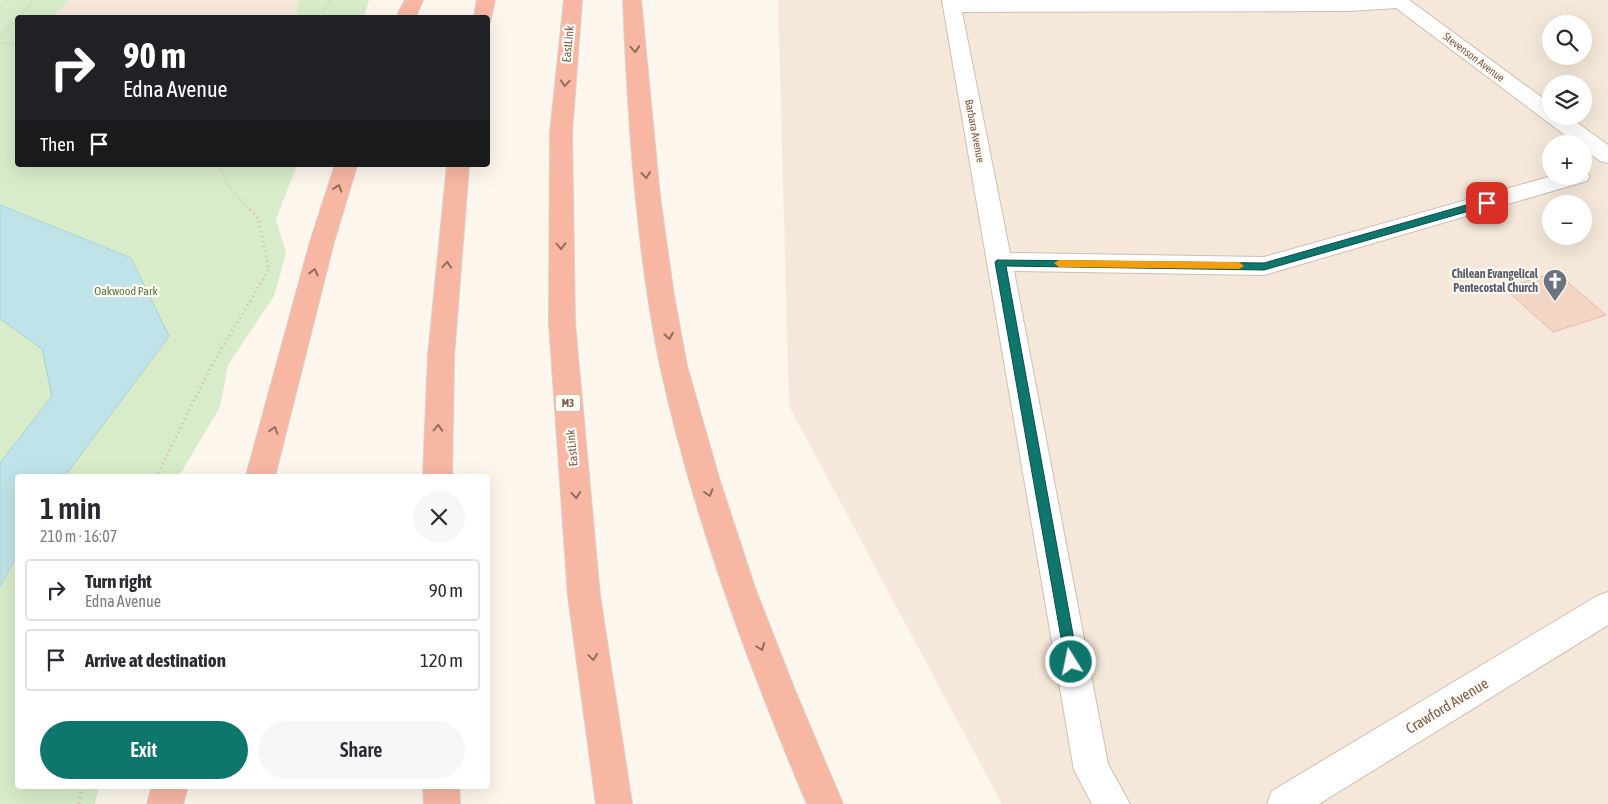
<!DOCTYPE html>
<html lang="en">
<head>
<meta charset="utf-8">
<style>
	:root { --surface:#fff; --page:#f7f7f7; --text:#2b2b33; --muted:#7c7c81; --line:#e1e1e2; --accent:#0f766e }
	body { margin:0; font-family:"Asap Condensed",sans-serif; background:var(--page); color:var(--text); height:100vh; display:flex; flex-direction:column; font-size:19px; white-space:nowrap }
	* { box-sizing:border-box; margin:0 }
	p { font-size:16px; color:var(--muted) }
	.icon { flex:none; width:28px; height:28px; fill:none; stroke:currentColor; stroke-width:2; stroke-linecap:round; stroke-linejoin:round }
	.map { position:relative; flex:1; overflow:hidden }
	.sheet { position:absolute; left:15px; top:474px; width:475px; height:315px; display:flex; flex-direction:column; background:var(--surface); border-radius:5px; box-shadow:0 5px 20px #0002 }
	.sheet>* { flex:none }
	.hud { position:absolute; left:15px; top:15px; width:475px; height:152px; border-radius:5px; box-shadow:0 5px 20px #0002; background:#202124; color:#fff; overflow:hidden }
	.controls { position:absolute; left:1542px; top:15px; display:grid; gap:10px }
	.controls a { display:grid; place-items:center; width:50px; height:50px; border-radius:50%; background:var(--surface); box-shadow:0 5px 20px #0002; font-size:25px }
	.pin { position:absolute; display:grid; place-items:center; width:42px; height:42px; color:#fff; margin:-21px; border-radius:10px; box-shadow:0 2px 8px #0006 }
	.me { position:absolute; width:55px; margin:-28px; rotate:350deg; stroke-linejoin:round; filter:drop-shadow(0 0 4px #0008) }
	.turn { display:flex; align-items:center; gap:18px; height:105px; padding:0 25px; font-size:22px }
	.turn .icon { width:65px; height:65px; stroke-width:2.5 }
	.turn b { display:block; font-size:35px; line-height:42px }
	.then { display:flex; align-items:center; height:48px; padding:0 25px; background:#0003; gap:10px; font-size:19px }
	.round { display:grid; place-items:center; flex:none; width:52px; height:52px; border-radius:26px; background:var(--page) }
	.head { display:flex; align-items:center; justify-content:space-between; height:85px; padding:0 25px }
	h1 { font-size:30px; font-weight:600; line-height:38px }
	.action { display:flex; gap:10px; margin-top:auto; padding:10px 25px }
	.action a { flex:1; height:58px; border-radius:30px; background:var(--accent); color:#fff; font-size:20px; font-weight:600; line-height:58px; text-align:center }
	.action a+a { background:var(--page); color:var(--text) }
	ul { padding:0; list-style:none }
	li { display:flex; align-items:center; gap:15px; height:62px; margin:0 10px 8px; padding:0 15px; border:2px solid var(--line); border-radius:5px }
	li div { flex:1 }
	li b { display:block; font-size:19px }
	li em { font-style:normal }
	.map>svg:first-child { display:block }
	.residential { fill:#f5e8da; fill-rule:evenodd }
	.green { fill:#d8ecc9 }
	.water { fill:#bfe3e8; stroke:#a5d3da }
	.building { fill:#f3d5c3; stroke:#e6bba3 }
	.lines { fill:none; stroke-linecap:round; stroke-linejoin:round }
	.minor-casing { stroke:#d1beb0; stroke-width:2 }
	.highway-casing { stroke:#dad1cd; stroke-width:2 }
	.path-far2 { stroke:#d9b8a5; stroke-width:2.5; stroke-dasharray:0.5 2.5; stroke-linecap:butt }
	.path-far1 { stroke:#d9b8a5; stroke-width:3; stroke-dasharray:1 4; stroke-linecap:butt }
	.path { stroke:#d9b8a5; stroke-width:4; stroke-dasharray:1 4.5; stroke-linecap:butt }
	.minor { fill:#fff; fill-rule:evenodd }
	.highway { fill:#f7b7a3; fill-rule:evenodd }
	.oneway { stroke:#936e5e }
	.route { fill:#0f766e; stroke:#0a4d48 }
	.slow { fill:#f59e0b }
	.labels { text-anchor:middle; stroke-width:4.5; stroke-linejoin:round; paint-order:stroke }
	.far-street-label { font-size:11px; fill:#7a5c4d; stroke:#fffaf3 }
	.shield { fill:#fffaf3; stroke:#a28b7f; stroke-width:1 }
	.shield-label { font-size:11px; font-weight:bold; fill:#7a5c4d }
	.street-label { font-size:12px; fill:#7a5c4d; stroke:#fffaf3 }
	.worship-label { font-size:12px; font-weight:bold; fill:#5b616d; stroke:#fffaf3; text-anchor:end }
	.park-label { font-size:12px; fill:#537a41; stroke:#fffaf3 }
	.near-street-label { font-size:15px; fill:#7a5c4d; stroke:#fffaf3 }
</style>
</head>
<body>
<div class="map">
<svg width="1608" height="804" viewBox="0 0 1608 804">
	<rect width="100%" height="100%" fill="#fdf6ec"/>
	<path class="residential" d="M0 0H298L296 17 18 18 0 36Z
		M778 0H1608V804H1002L789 406ZM1551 24H1584V56H1551ZM1551 84H1584V116H1551ZM1551 144H1584V176H1551ZM1551 204H1584V236H1551Z"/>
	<path class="green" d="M3 0H69L53 17 18 18V165H297L276 219 286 253 274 296 228 365 220 407 179 476H18V786H99L95 804H0V3Z
		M298 0H369L364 17H296Z"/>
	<path class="water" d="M0 205 131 258 169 336 65 476H18L17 555 0 587V463L52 396 42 349 0 319Z"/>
	<path class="building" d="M1556 272 1606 315 1553 332 1504 288Z"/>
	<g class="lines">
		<defs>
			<path id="minor" d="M942 0H1409L1551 104V116H1568L1608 145V163L1600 161 1584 149V144H1577L1396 8 1350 11 962 12 1010 253 1264 257 1552 176H1584V170L1590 176 1587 181 1264 275 1014 271 1103 738 1108 764 1130 804H1092L1074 770Z
				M1608 592V625L1319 804H1267L1272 791 1597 596Z"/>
			<path id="highway" d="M405 0H423L415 18H396Z
				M477 0H495L490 22 488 23V18H474Z
				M564 0H582L572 133 575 323 600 596 632 804H596L568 596 549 323 550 133Z
				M623 0H641L660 197 674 296 687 366 719 478 755 588 796 693 843 804H807C747 662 693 516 660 365 636 248 628 119 623 0Z
				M335 165H357L334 242 275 476H246L310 242Z
				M447 165H469L454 356 452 476H423L428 356Z
				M152 786H188L183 804H147Z
				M423 786H459L460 804H424Z"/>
		</defs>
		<use href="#minor" class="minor-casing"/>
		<use href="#highway" class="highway-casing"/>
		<path class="path-far2" d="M18 18 34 0
			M318 18 331 0
			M0 36 18 18
			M0 43 18 44
			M219 165 229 187 250 210"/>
		<path class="path-far1" d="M158 473 212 365 269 269 258 218 249 208"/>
		<path class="path" d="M156 476 158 472
			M79 804 83 786"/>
		<use href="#minor" class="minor"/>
		<use href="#highway" class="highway"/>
	</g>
	<defs><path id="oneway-chevron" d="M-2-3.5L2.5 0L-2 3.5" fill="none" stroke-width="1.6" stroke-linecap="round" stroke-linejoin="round" transform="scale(1.25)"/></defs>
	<g class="oneway">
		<use href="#oneway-chevron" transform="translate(635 49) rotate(85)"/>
		<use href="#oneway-chevron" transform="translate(565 83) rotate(94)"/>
		<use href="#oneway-chevron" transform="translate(646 175) rotate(83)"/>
		<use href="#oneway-chevron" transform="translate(338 188) rotate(-71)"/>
		<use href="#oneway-chevron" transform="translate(561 246) rotate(89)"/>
		<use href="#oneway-chevron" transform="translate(447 265) rotate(-86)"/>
		<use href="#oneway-chevron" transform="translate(314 272) rotate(-76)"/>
		<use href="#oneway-chevron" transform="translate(669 336) rotate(80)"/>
		<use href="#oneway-chevron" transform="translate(438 428) rotate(-88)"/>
		<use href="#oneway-chevron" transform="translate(274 430) rotate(-73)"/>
		<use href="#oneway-chevron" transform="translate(709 493) rotate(72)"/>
		<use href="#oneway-chevron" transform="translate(576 495) rotate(85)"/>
		<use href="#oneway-chevron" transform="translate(761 647) rotate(69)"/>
		<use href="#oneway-chevron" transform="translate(593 657) rotate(82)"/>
	</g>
	<path class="route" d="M1487 199 1491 203 1490 205 1264 270 1006 266 1078 662 1076 666 1071 668 1066 666 995 262 997 260 1264 263Z"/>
	<path class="slow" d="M1059 260 1239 262 1244 266 1239 269 1059 267 1054 263Z"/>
	<defs>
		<symbol id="church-pin" viewBox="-11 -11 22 30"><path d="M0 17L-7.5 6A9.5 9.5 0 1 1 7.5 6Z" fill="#6b7280" stroke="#fffaf3"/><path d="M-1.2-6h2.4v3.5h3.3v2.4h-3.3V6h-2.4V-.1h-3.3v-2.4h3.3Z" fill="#fff"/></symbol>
	</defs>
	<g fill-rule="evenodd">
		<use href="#church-pin" x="1541" y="267" width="28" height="38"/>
	</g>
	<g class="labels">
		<g class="far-street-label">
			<text transform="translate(1474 57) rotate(37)" y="4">Stevenson Avenue</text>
			<text transform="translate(975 131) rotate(79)" y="4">Barbara Avenue</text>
		</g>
		<rect class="shield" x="555.5" y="394.5" width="25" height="17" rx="4"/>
		<g class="shield-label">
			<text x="568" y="407">M3</text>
		</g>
		<g class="street-label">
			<text transform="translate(568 44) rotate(-85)" y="4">EastLink</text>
			<text transform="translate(572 448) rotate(-95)" y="4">EastLink</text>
		</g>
		<g class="worship-label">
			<text x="1538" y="278">Chilean Evangelical<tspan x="1538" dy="14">Pentecostal Church</tspan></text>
		</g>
		<g class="park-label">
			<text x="126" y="295">Oakwood Park</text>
		</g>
		<g class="near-street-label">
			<text transform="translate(1447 706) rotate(-31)" y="5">Crawford Avenue</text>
		</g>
	</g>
</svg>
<div class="controls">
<a><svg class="icon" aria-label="search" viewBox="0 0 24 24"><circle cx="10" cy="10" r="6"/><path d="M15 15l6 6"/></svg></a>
<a><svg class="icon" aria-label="layers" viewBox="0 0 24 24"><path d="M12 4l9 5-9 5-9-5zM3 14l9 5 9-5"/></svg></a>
<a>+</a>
<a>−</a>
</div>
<div class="pin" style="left:1487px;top:203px;background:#d93025"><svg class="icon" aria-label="arrive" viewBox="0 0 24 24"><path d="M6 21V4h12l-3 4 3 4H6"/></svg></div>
<svg class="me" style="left:1071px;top:662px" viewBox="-20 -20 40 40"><circle r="17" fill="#0f766e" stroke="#fff" stroke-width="3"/><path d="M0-11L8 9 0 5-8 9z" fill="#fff"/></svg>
<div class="hud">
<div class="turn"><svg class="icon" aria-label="right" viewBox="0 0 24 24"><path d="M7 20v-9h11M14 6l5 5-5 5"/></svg><div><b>90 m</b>Edna Avenue</div></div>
<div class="then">Then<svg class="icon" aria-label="arrive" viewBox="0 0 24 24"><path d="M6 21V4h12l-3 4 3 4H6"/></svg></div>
</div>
<section class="sheet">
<div class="head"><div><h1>1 min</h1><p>210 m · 16:07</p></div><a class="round"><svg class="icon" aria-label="close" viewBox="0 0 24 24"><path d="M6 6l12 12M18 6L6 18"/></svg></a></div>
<ul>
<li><svg class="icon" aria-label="right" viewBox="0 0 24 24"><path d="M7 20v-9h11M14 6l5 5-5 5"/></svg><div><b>Turn right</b><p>Edna Avenue</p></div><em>90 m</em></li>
<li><svg class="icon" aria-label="arrive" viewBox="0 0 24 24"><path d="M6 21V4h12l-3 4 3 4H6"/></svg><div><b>Arrive at destination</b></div><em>120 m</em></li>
</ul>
<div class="action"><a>Exit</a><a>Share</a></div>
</section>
</div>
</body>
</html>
